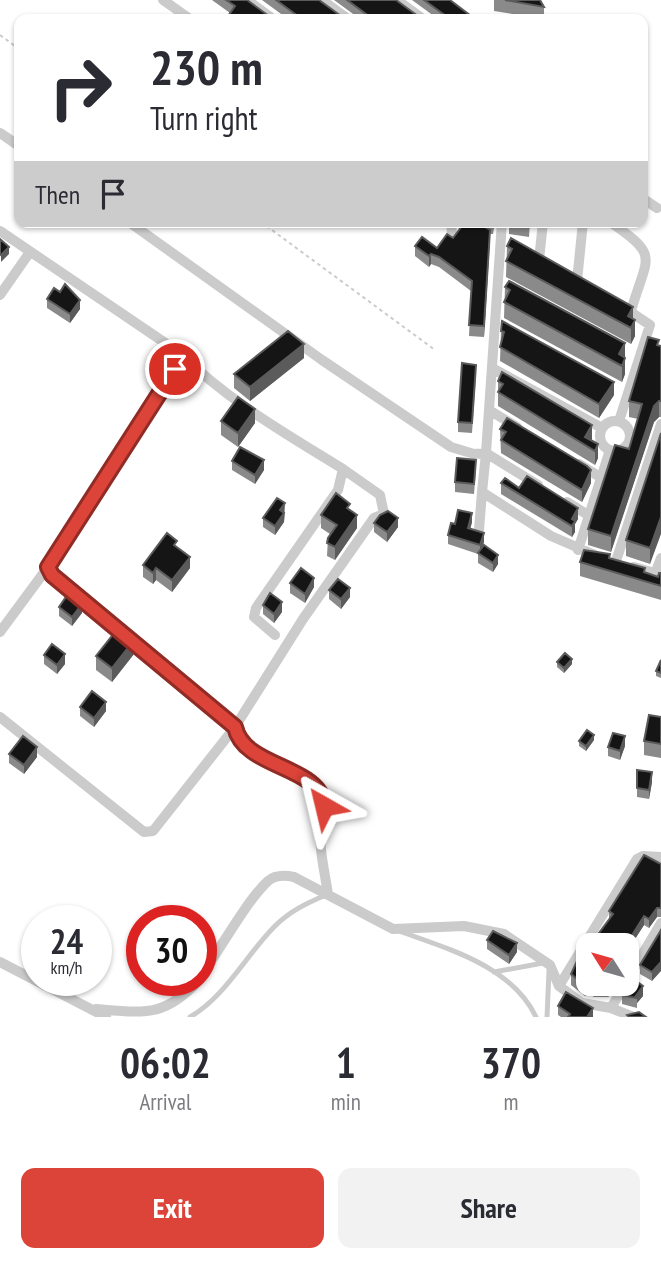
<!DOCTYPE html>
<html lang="en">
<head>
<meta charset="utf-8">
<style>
	:root { --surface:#fff; --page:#f2f2f3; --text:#2b2b33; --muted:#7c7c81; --accent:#dd4439 }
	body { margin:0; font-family:"PT Sans Narrow",sans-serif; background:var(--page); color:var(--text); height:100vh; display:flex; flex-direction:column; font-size:26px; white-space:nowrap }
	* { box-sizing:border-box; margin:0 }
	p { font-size:23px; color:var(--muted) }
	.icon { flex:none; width:38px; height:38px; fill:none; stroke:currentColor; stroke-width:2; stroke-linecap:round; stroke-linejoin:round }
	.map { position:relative; height:1017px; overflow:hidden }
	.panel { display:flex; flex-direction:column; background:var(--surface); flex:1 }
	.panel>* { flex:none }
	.banner { position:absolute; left:14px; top:14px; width:634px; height:214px; border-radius:14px; box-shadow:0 2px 5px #0004; background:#fff; color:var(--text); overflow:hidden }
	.needle { width:46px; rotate:307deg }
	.tools { position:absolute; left:576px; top:933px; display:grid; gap:14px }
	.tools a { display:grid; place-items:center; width:63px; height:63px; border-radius:14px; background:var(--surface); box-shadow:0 2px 5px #0004; font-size:35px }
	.speed { position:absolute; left:21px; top:905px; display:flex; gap:14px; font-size:35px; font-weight:700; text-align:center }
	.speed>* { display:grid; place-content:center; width:91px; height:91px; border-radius:50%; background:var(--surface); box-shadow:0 2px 5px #0004; line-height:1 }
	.speed small { font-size:18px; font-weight:400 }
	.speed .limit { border:10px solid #d22; background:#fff; color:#111 }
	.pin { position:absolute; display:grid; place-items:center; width:60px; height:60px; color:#fff; margin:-30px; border:4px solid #fff; border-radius:50%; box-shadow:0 2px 7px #0007 }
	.me { position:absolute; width:77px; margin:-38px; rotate:323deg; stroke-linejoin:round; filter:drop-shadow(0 0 5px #0008) }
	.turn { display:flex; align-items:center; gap:24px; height:147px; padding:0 21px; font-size:32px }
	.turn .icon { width:91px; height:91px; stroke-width:2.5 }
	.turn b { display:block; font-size:49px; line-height:60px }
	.then { display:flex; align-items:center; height:66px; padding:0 21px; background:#0003; gap:14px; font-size:26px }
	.eta { display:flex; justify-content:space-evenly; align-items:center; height:119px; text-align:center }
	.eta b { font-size:42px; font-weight:700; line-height:49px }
	.action { display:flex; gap:14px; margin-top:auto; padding:14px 21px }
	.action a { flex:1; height:80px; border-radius:14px; background:var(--accent); color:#fff; font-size:28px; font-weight:700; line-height:80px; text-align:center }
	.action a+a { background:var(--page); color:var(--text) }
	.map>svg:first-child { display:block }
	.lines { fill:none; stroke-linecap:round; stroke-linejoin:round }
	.path { stroke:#cbcbcb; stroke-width:2; stroke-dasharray:3.5 3.5; stroke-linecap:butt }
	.lane { stroke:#cbcbcb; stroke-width:5 }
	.street { stroke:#cbcbcb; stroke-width:10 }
	.wall { fill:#8a8a8a }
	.shaded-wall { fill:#5b5b5b }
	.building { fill:#151515; stroke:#5b5b5b; stroke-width:2 }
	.route-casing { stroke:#902c25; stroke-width:18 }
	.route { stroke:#dd4439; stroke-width:12 }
</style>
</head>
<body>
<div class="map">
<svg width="661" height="1017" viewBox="0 0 661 1017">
	<rect width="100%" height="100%" fill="#fff"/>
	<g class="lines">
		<path class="path" d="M0 35 19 49
			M261 222 435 350"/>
		<path class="lane" d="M399 931C448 949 512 966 536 1017
			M494 972 543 963
			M190 1017C226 996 246 955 275 926 290 911 307 903 326 895
			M547 1017 549 971"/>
		<path class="street" d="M163 0 190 19
			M247 0 273 19
			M322 0 348 19
			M397 0 423 19
			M0 133 19 146
			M642 198 657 208
			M129 222 322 360 451 447 474 454 486 453 502 222
			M451 222 452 234
			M610 222C661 257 647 255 631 311
			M0 231 180 353 166 384 48 567 52 575 235 727C244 768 307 762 322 797 326 805 322 815 321 824 318 847 325 872 328 895
			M539 260 543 222
			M577 281 583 222
			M0 295 30 252
			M180 353C228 401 285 433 343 469L338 490 256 608 254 617 275 635
			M492 368 602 428
			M489 410 517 427
			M600 436a15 15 0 1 1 30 0a15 15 0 1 1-30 0Z
			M619 421 650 325 620 305
			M579 464 600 477
			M538 485 486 453 482 492 551 536 595 555
			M567 502 588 515
			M479 530 482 492
			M578 550 610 450
			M616 561 661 424
			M634 567 661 575
			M655 574 661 558
			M0 632 48 567
			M0 717 144 832 153 831 235 727 303 619 374 518 384 514 380 495 343 469
			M0 962 106 1017
			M201 976C219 951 247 900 268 881 275 875 285 875 294 877L393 929 464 926 504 934 550 965 559 986 582 1003 611 1008 633 1017
			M626 982 661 923
			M559 986 637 859 643 856 661 857
			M611 1008 625 984
			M96 1009C146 1013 165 1017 199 980"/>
	</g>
	<path class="wall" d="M212 0H247L273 19H226L230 13Z
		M262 0H319L345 19H288Z
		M334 0H396L422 19H360Z
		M412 0H450L475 19H438Z
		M494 0H540L544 7V19L494 11Z
		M465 222H495L493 234H490L484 337 469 336 471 291 439 267 431 264 429 267 415 256V246L437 248 453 238Z
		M509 222H530L529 237 509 234Z
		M507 246 633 318 635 336 631 344 506 277Z
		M505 287 625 343V374L622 382 504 318Z
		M47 299 80 309 70 323 47 308Z
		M501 331 614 395 599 418 500 361Z
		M659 346H661V417H659L654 422 611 552 588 545V529L629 449 638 419 629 417V401Z
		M304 358 250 401 234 388V374Z
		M476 375 472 433 458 432V422Z
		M498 381 592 439 591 440 598 458 595 465 498 406Z
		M221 421 255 423 238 447 221 435Z
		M500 429 591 483 582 502 501 453Z
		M661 433 650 564 626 556V540Z
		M232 461 264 470 255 484 232 470Z
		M476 469 474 494 455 492V482Z
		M501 483 519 488 578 519 575 524V532L572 537 501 494Z
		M350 511 357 528 335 560 327 556 328 538 330 534 321 528V515Z
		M285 513 284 522 275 535 263 527V518Z
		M472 522 470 529 484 542 482 548 498 564 493 572 478 563V554L448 544V535L455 524Z
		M374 523 398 527 387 542 374 532Z
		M177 547 190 568 172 592 156 580 153 584 143 577V565Z
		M610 558 658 577 661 573V600L580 576V562Z
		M290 583 314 587 305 603 290 593Z
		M329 590 350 597 341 609 329 599Z
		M263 605 282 612 274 623 263 614Z
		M59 607 82 613 72 626 59 616Z
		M134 654 112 682 96 670V656Z
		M44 655 65 664 57 674 44 664Z
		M661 660V678L656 676V671Z
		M557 662 572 664 564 673 557 667Z
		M80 707 106 711 94 727 80 716Z
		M661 717V758L644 755V741Z
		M594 740 586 751 579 746V741Z
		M625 746 620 760 608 756V747Z
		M9 754 37 757 24 774 9 763Z
		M637 770 652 782 649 799 637 797Z
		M661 864V917H657L649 928 644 925 626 953V945H596V937L609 919V911Z
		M661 930 652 981 640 974V965Z
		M487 940 517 952 509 964 487 949Z
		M588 951V984H616L608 997H594L588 993 585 996 571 985V974Z
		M622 995 643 996 637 1003V1008L622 1004Z
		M558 1006 593 1017H561L558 1015Z"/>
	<path class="shaded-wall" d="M490 230V240L484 337V326Z
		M9 247V254L1 262V255Z
		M431 254V264L429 267V256Z
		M80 300V309L70 323V314Z
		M633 307V323L628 316Z
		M635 320V336L631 344V328Z
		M625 343V374L622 382V366L619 354Z
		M304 344V358L250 401V387Z
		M614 382V395L599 418V404Z
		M659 401V417L654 422 611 552V536L654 406Z
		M255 409V423L238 447V433Z
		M592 425V439L587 446 585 437Z
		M598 444V458L595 465V451Z
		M264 460V470L255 484V475Z
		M591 470V483L582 502V490Z
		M285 503 284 522 275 535V526L280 510Z
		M578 508V519L575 524V532L572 537V519Z
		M472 513V522L468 538V528Z
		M357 515V528L335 560V547Z
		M661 517V534L650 564V548Z
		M398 518V527L387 542V532Z
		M484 533V542L480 554V545Z
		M498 555V564L493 572V563Z
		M190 557V568L172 592V580Z
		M156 568V580L153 584V573Z
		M314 578V587L305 603V594Z
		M350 588V597L341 609V599Z
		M282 602V612L274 623V614Z
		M82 604V613L72 626V617Z
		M134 640V654L112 682V668Z
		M65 654V664L57 674V665Z
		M572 659V664L564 673V668Z
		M106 702V711L94 727V718Z
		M594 735V740L586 751V746Z
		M625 736V746L620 760V751Z
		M37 747V757L24 774V765Z
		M652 772V782L649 799V790Z
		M657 908V917L649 928V919Z
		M644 916V925L626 953V945Z
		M517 943V952L509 964V955Z
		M661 962V971L652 981V972Z
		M588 982V993L585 996V985Z
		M610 984H616L608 997V986Z
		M643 986V996L637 1003V998L635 997Z
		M593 1008V1017H587Z"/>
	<path class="building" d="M226 0H247L273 19H253L250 17 249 19H226L235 6Z
		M276 0H319L345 19H302Z
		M347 0H396L422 19H373Z
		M424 0H450L475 19H450Z
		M505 0H540L544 7Z
		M465 222H493V224L478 223 490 230 484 326 469 325 472 281 439 257 431 254 429 256 415 246 422 237 437 248 447 234 453 238Z
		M509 222H529V226L509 224Z
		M511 238 633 307 628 316 635 320 631 328 506 261 512 249 507 246Z
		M0 239 9 247 1 255 0 254Z
		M509 281 625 343 619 354 625 358 622 366 504 302 510 290 505 287Z
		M65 284 80 300 70 314 47 299 54 288 60 292Z
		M502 321 614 382 599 404 500 347 504 332 501 331Z
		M288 331 304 344 250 387 234 374Z
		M648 337 659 340 657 345 661 346V401H659L654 406 611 536 588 529 615 445 629 449 642 404 629 401Z
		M462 363 476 365 472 423 458 422Z
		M502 372 592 425 585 437 598 444 595 451 498 392 503 384 498 381Z
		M238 397 255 409 238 433 221 421Z
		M507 418 587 466 591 470 582 490 501 440 506 432 500 429Z
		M661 433V517L650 548 626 540Z
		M240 447 264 460 255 475 232 461Z
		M457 458 476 460 474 484 455 482Z
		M527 476 578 508 572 519 575 521 572 526 501 483 505 478 519 488Z
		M336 493 350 504 347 508 357 515 335 547 327 543 328 538 337 525 321 515Z
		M277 498 285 503 280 510 284 513 275 526 263 518Z
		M458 510 472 513 468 528 484 533 480 545 448 535 451 523 455 524Z
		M388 511 398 518 387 532 374 523 380 515Z
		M167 533 177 541 174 545 190 557 172 580 156 568 153 573 143 565Z
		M484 545 498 555 493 563 478 553Z
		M584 550 610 554 609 558 645 568 644 572 658 577 659 573H661V586L580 562Z
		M301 568 314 578 305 594 290 583Z
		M338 579 350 588 341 599 329 590Z
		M270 593 282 602 274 614 263 605Z
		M68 594 82 604 72 617 59 607Z
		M119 627 134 640 112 668 96 656Z
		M52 644 65 654 57 665 44 655Z
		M565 653 572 659 564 668 557 662Z
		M661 660V673L656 671Z
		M92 691 106 702 94 718 80 707Z
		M649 715 661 717V744L644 741Z
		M587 730 594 735 586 746 579 741Z
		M613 733 625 736 620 751 608 747Z
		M23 736 37 747 24 765 9 754Z
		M637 770 652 772 649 790 637 788Z
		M644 855 661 864V908H657L649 919 644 916 626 945H609L596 937 613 914 609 911Z
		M661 930V962L652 972 640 965Z
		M493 931 517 943 509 955 487 940Z
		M588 951V982L585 985 571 974 577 961Z
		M632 978 643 986 635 997 637 998 622 995Z
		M590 984H610L608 986H594Z
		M566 992 593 1008 587 1017H568L570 1014 558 1006Z
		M639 1012 646 1017H629L627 1015Z"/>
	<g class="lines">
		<defs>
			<path id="route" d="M175 369 48 567 52 575 235 727C244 769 321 765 324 806"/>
		</defs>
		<use href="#route" class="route-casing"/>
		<use href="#route" class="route"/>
	</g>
</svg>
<div class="tools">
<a><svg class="needle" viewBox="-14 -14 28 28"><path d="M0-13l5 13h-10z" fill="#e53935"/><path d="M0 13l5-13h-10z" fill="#7c7c81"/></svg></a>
</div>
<div class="speed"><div>24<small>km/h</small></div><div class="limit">30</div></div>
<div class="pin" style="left:175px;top:369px;background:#d93025"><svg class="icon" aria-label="arrive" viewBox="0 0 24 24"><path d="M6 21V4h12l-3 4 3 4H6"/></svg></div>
<svg class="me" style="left:324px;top:806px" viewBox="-20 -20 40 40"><path d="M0-17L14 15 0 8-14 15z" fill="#dd4439" stroke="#fff" stroke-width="4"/></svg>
<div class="banner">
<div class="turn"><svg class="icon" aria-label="right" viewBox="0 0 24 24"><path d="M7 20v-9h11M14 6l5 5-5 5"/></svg><div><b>230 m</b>Turn right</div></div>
<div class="then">Then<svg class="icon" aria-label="arrive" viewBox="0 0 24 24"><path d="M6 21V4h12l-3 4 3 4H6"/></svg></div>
</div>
</div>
<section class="panel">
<div class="eta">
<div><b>06:02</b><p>Arrival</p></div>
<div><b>1</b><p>min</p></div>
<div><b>370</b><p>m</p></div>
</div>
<div class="action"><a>Exit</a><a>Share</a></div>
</section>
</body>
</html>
